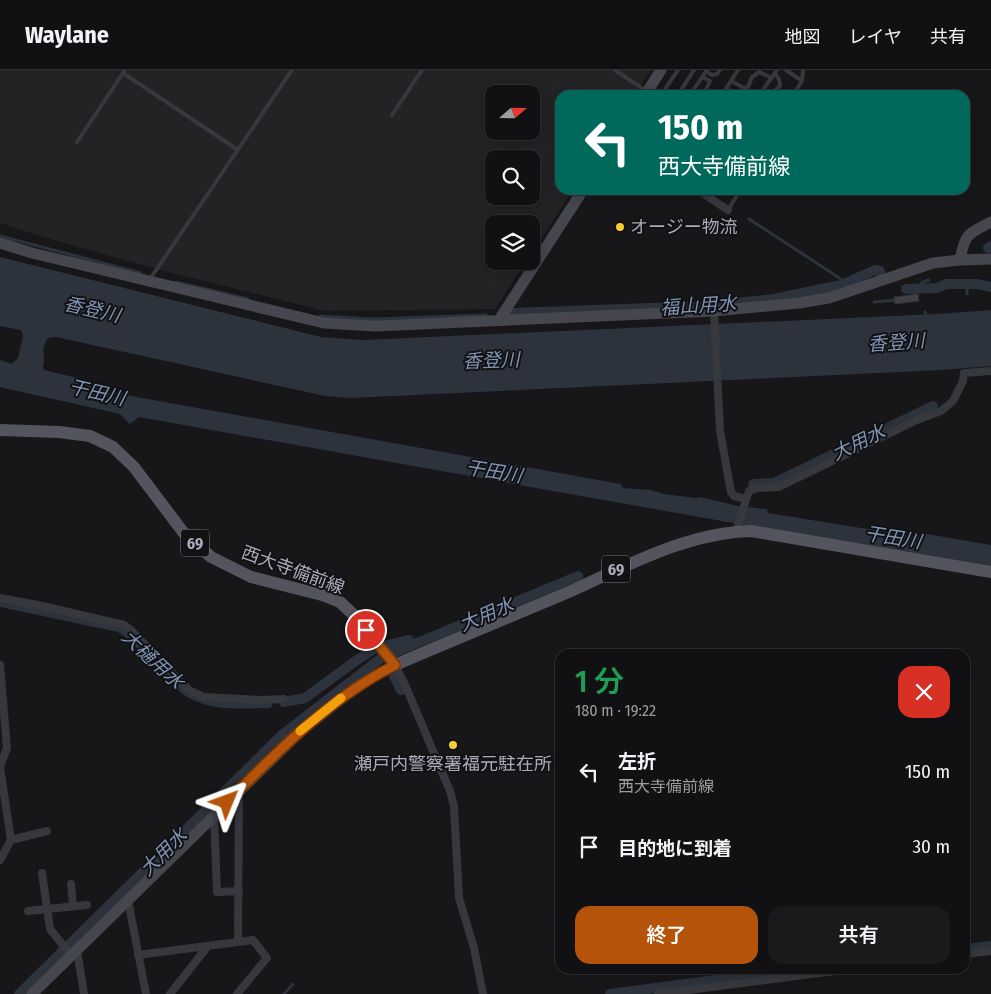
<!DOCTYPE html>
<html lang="ja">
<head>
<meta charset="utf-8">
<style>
	:root { --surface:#111012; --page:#1a191b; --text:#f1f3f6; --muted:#9c9d9f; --line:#303032; --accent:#b45309 }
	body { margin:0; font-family:"Fira Sans Condensed","Noto Sans JP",sans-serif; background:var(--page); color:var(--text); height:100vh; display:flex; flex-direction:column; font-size:19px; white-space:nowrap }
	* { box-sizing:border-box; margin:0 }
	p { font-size:16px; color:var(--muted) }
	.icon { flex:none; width:28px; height:28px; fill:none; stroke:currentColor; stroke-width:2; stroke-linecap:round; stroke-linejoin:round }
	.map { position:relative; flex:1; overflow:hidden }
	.drawer { position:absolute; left:555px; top:579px; width:415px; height:325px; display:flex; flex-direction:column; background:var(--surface); border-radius:15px; box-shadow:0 2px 12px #0003,0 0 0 1px var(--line) }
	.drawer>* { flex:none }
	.top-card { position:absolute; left:555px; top:20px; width:415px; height:105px; border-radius:15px; box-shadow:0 2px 12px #0003,0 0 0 1px var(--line); background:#00695c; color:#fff; overflow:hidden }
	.needle { width:32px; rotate:70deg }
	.tools { position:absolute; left:485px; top:15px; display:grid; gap:10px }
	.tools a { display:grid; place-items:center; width:55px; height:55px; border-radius:10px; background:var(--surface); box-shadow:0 2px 12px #0003,0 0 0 1px var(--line); font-size:25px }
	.pin { position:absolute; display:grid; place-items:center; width:42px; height:42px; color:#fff; margin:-21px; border:2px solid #fff; border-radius:50%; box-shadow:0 1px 5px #0007 }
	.me { position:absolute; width:55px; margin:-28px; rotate:46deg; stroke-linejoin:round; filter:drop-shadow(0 0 4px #0008) }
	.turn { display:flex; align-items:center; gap:18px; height:105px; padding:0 20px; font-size:22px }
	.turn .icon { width:65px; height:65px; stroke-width:2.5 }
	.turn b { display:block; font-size:35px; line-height:42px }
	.round { display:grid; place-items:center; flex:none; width:52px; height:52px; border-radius:15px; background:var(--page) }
	.summary { display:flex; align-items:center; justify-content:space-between; height:85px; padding:0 20px }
	h1 { font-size:30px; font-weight:600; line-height:38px; color:#1e9e55 }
	.primary-button { display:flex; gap:10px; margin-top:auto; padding:10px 20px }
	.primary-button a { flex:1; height:58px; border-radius:15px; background:var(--accent); color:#fff; font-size:20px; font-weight:600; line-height:58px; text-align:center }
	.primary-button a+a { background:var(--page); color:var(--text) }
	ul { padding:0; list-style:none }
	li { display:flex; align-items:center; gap:15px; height:75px; padding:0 20px }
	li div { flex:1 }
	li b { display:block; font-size:19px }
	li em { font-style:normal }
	header { display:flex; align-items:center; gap:30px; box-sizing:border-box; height:70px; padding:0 25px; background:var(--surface); border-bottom:1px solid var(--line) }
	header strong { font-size:24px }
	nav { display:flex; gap:28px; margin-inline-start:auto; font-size:18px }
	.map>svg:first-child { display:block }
	.built { fill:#232225; fill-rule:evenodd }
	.water { fill:#2c333d }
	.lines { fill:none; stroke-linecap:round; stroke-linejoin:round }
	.stream { stroke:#2c333d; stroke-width:3 }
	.canal { stroke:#2c333d; stroke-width:10 }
	.building { fill:#414045; stroke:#313034 }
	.lane { stroke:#37373e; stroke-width:4 }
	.street { stroke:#37373e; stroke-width:8 }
	.secondary { stroke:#45464e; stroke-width:11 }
	.primary { stroke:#53545d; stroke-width:12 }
	.route-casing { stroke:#753606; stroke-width:12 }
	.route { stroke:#b45309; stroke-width:9 }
	.slow { stroke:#f59e0b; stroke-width:9 }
	.poi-dot { fill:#f5ce32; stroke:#121113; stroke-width:2 }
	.labels { text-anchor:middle; stroke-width:4; stroke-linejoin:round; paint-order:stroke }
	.shield { fill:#121113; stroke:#7b7d87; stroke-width:1 }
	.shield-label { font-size:16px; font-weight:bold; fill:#a8abb9 }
	.poi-label { font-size:18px; fill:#a8abb9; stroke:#121113; text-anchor:start }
	.street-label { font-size:18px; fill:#a8abb9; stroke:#121113 }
	.water-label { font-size:19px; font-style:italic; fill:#7f94b4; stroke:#121113 }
</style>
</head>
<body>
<header>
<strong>Waylane</strong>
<nav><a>地図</a><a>レイヤ</a><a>共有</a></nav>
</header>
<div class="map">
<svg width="991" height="924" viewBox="0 0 991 924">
	<rect width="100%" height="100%" fill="#171618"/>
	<path class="built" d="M0 0H651L634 25H560V120H573L531 184V154H494V191H526L495 239 325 241 164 201 40 166 0 153ZM494 24H531V61H494ZM494 89H531V126H494Z"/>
	<path class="water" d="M0 187 321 267 363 270 937 244 991 240V296L941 300 351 328 325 326 56 267 48 268C43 275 43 280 44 288 45 293 42 294 44 300L90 311 97 318 109 322 621 414 623 418 651 420 664 424 696 428 700 427 738 436 767 439 768 443 911 466 927 464 991 475V498L811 467 139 347 130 354 120 344 0 317V290L12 294 18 288 23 266 21 260 0 256Z"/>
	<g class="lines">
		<path class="stream" d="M749 149 838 207 847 216
			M0 166 141 203
			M176 212 248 229
			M921 215V213L929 210
			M967 218V224
			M874 232 898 230
			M925 242 926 245
			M320 246 372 249 486 245
			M284 924 293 914"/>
		<path class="canal" d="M988 178 991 176
			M906 219 937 218 946 214H977L990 217
			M512 243 707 236 774 229 841 215 875 200 880 201
			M753 414 774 413 933 336
			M0 532 119 557 132 566 180 616C205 637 237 634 268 633
			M383 576 409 570
			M393 583 578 506
			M393 604 401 620
			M284 632 305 628 357 590 374 579
			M965 879 991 876
			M19 924 282 665 380 589
			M610 924 799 899"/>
	</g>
	<path class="building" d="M918 224 919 231 895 234 894 227Z"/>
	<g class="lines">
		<path class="lane" d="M615 0 646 21
			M786 0 802 11
			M706 1 712 5 717 4 720 0
			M123 3 238 80
			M702 7 710 11 704 24 706 25
			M731 11 744 18 748 17 752 7 759 2 772 8
			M726 18 738 25
			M661 25 678 0
			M678 25 694 0
			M690 25 707 0
			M722 25 738 0
			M759 25 777 0
			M770 25 780 16 779 9 775 4
			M793 25 802 11 803 0
			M392 45 422 0
			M77 72 125 0
			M728 140 737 125 736 120
			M150 209 292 0"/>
		<path class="street" d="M698 120 728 140
			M714 241 720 361 731 422 734 426 746 429
			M736 461 749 421 757 418 779 417 917 350 941 341 953 331 963 311 964 303 991 301
			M0 528 38 535 124 555 131 560 189 620 204 627 261 630 284 629
			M0 595 7 678 0 696
			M395 595 406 617 450 721 454 736 459 828 474 878 483 924
			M0 697 11 770 0 790
			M214 744 217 822 239 821
			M11 770 47 761
			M42 803 50 859 71 885
			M71 814 73 836
			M128 830 146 924
			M28 841 87 835
			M238 872 239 719
			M77 880 84 924
			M965 884 991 881
			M138 885 253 870 267 888 237 924
			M170 924 208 876
			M658 924 851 899"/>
		<path class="secondary" d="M645 25 661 0
			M0 173 32 183 324 253 375 256 714 241 799 233 829 228 933 193 960 190 991 189
			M960 190C965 163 968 164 991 152
			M499 250 583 120
			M32 924 300 662 356 617 395 595"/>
		<path class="primary" d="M0 360 59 362 90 366 113 377 134 397 183 462 211 487 251 507 322 525 340 532 356 547 395 595C453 570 512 546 571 521 629 495 686 463 751 461L991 502"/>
	</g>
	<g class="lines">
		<defs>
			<path id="route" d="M227 732C278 681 330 628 395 595L366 560"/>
		</defs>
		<use href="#route" class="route-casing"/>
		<use href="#route" class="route"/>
		<path class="slow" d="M300 661 341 628"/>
	</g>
	<g class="poi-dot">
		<circle cx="620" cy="157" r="5"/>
		<circle cx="453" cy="675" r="5"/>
	</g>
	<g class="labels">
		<g class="shield">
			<rect x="181" y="459.5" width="28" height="27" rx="4"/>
			<rect x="602" y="485.5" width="28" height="27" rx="4"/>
		</g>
		<g class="shield-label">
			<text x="195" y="479">69</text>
			<text x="616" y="505">69</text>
		</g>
		<g class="poi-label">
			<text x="630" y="163">オージー物流</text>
			<text x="453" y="700" text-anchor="middle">瀬戸内警察署福元駐在所</text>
		</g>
		<g class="street-label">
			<text transform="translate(293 500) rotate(20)" y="6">西大寺備前線</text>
		</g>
		<g class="water-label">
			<text transform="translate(698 235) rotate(-4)" y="7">福山用水</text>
			<text transform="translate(92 239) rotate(13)" y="7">香登川</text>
			<text transform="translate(896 272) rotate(-4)" y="7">香登川</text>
			<text transform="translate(491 290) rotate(-2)" y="7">香登川</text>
			<text transform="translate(97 322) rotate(13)" y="7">干田川</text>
			<text transform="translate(858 372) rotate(-26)" y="7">大用水</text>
			<text transform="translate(494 401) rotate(9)" y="7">干田川</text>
			<text transform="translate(893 467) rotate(9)" y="7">干田川</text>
			<text transform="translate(486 544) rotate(-23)" y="7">大用水</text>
			<text transform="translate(153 589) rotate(43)" y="7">大樋用水</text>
			<text transform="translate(163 782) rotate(-45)" y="7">大用水</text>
		</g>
	</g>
</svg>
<div class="tools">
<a><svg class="needle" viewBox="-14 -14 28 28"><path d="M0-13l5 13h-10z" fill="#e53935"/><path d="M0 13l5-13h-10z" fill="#9c9d9f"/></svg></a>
<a><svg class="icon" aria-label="search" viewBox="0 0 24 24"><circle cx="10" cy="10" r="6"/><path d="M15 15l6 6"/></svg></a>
<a><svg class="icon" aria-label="layers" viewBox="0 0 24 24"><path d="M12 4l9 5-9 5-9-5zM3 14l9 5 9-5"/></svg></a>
</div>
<div class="pin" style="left:366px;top:560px;background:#d93025"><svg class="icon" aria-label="arrive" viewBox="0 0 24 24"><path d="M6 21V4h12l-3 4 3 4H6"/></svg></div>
<svg class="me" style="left:227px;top:732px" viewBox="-20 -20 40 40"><path d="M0-17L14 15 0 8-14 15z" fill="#b45309" stroke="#fff" stroke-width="4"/></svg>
<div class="top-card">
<div class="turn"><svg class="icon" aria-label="left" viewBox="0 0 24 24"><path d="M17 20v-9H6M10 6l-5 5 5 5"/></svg><div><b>150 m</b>西大寺備前線</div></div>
</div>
<section class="drawer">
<div class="summary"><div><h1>1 分</h1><p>180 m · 19:22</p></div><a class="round" style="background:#d93025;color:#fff"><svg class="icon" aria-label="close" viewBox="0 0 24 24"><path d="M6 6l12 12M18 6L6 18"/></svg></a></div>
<ul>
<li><svg class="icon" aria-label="left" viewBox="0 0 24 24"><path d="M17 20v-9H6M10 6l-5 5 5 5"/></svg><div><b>左折</b><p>西大寺備前線</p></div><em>150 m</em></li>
<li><svg class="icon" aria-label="arrive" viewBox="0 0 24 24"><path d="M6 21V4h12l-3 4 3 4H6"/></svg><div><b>目的地に到着</b></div><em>30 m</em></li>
</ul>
<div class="primary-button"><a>終了</a><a>共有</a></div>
</section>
</div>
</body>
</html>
